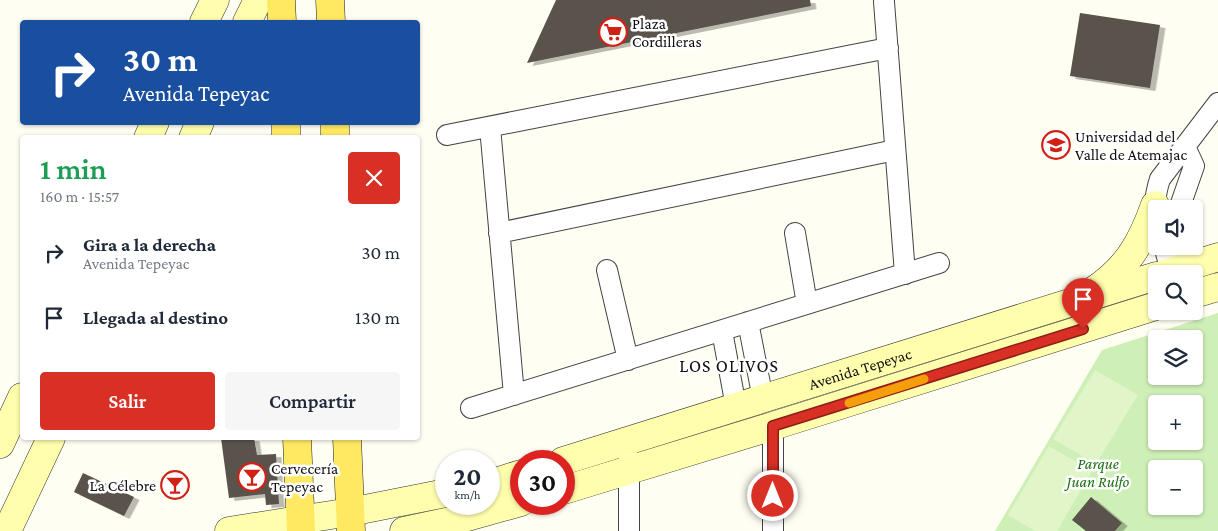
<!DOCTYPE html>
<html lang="es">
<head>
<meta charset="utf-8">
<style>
	:root { --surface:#fff; --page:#f6f6f7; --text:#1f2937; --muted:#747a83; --accent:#d93025 }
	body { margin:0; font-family:"Crimson Pro",serif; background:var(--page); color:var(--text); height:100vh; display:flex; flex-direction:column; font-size:19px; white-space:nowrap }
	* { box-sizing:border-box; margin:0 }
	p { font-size:16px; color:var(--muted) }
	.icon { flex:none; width:28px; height:28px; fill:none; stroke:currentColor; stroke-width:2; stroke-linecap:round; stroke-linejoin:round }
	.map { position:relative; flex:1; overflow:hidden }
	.panel { position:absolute; left:20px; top:135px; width:400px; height:305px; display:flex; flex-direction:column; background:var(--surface); border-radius:5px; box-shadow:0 1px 4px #0004 }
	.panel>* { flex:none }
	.hud { position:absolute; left:20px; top:20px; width:400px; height:105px; border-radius:5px; box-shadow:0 1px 4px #0004; background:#1a4fa0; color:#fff; overflow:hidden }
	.controls { position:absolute; left:1148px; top:200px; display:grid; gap:10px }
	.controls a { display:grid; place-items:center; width:55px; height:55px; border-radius:5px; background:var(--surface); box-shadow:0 1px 4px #0004; font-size:25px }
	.speed { position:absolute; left:435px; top:450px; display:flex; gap:10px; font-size:25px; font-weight:700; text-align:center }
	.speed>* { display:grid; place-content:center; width:65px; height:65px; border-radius:50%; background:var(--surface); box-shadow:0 1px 4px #0004; line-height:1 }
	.speed small { font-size:12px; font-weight:400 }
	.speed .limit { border:8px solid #d22; background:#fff; color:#111 }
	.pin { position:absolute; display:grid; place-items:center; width:42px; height:42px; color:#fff; margin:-51px -21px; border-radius:50% 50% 50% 0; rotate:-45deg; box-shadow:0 0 5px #0007 }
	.pin .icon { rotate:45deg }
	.me { position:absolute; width:55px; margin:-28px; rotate:0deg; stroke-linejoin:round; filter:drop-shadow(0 0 4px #0008) }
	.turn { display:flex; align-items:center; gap:18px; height:105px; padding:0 20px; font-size:22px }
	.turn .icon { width:65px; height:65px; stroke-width:2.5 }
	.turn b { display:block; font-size:35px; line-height:42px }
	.round { display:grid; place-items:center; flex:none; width:52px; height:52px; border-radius:5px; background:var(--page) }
	.summary { display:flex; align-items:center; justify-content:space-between; height:85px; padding:0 20px }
	h1 { font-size:30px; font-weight:600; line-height:38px; color:#1e9e55 }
	.primary-button { display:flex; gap:10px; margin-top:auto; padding:10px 20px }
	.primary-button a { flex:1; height:58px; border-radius:5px; background:var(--accent); color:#fff; font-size:20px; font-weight:600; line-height:58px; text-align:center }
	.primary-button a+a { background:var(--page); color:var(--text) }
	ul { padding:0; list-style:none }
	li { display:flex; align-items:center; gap:15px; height:65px; padding:0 20px }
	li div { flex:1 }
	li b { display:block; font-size:19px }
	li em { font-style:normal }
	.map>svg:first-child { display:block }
	.green { fill:#ceefb6; fill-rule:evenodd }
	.pitch { fill:#e1f5c9 }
	.building { fill:#5a524b; filter:url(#shadow) }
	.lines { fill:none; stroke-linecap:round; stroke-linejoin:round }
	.street-casing { stroke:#434343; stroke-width:22 }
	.secondary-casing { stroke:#323232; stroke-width:29 }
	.primary-casing { stroke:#212121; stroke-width:29 }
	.street { stroke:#fff; stroke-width:20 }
	.secondary { stroke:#fffead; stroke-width:28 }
	.primary { stroke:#ffe962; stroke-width:28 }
	.route-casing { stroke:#8d1f18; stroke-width:12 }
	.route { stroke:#d93025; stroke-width:9 }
	.slow { stroke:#f59e0b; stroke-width:9 }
	.labels { text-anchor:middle; stroke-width:5; stroke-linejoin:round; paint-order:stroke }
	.poi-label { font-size:16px; fill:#101010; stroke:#fff; text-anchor:start }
	.street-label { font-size:16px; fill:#101010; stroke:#fff }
	.park-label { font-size:16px; font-style:italic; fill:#217017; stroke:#fff }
	.neighbourhood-label { font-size:18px; letter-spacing:1px; fill:#101010; stroke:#fff }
</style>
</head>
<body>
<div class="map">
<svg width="1218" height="531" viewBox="0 0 1218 531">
	<defs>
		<filter id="shadow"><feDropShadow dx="5.5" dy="3" stdDeviation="0" flood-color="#0004"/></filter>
	</defs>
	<rect width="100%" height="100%" fill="#fffef2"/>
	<path class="green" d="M1218 313V531H995L1102 350ZM1156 339H1194V376H1156ZM1156 404H1194V441H1156ZM1156 469H1194V506H1156Z"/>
	<path class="pitch" d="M1095 370 1138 395 1096 464 1053 439Z
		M1049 446 1092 471 1057 531H1035L1008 515Z"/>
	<path class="building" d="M556 0H810L811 6 527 63Z
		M1080 13 1160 25 1150 88 1070 76Z
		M221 438H254L257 455 276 454 279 504 266 505 265 494 229 498Z
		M83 473 134 497 124 516 74 492Z
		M1091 497 1122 523 1115 531H1086L1072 520Z"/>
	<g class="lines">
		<defs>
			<path id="street" d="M884 2 905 274
				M490 127 514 395
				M447 135 888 48
				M1179 209 1194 166 1188 153 1183 148
				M1156 214C1154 202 1156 191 1160 179L1218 103
				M499 233 895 150
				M795 233 807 304
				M1164 246 1172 274
				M1183 246 1191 274
				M607 270 628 360
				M748 322 763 399
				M722 331 736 407
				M471 408 939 263
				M629 531V458
				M773 531V426"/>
			<g id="secondary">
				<path d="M204 22 215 0"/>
				<path d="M247 22 258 0"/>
				<path d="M148 138 155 122"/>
				<path d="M193 138 200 122"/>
				<path d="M1164 274 1218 257"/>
				<path d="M1093 291C1127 269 1142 242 1155 205"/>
				<path d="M1194 294 1218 287"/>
				<path d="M0 444 22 397"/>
				<path id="s1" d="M563 461 1156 276"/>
				<path d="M489 484 521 474"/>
				<path d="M564 490 773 426 1156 306"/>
				<path d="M7 531 51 438"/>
				<path d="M229 531 350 512 446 493"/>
				<path d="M404 531 460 519 521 502"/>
			</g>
			<path id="primary" d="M281 0 282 22
				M330 0 331 22
				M286 122V138
				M335 122V138
				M297 438 301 531
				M347 438 351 531"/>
		</defs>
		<use href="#street" class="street-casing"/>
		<use href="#secondary" class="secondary-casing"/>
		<use href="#primary" class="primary-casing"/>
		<use href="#street" class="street"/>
		<use href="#secondary" class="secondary"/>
		<use href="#primary" class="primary"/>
	</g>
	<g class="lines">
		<defs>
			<path id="route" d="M773 496V426L1083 329"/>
		</defs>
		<use href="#route" class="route-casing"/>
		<use href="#route" class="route"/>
		<path class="slow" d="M849 403 924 379"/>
	</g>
	<defs>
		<symbol id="supermarket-ring" viewBox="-11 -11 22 22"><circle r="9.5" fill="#fff" stroke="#d12116" stroke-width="1.5"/><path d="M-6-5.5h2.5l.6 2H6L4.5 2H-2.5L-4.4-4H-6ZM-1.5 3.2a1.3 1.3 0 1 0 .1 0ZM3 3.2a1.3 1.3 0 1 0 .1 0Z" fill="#d12116"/></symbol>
		<symbol id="university-ring" viewBox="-11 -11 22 22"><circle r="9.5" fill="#fff" stroke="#d12116" stroke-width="1.5"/><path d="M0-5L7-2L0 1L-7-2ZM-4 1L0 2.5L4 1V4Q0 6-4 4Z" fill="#d12116"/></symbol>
		<symbol id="bar-ring" viewBox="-11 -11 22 22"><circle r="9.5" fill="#fff" stroke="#d12116" stroke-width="1.5"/><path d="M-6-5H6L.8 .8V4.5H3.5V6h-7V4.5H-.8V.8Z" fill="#d12116"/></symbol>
	</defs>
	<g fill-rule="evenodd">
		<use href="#supermarket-ring" x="597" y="16" width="32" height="32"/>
		<use href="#university-ring" x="1040" y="129" width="32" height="32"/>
		<use href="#bar-ring" x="236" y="461" width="32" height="32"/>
		<use href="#bar-ring" x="159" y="469" width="32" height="32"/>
	</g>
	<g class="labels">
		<g class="poi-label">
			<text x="632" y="29">Plaza<tspan x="632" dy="18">Cordilleras</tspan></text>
			<text x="1075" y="142">Universidad del<tspan x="1075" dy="18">Valle de Atemajac</tspan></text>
			<text x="271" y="474">Cervecería<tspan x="271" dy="18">Tepeyac</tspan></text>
			<text x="156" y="491" text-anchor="end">La Célebre</text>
		</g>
		<g class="street-label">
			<text dy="6" stroke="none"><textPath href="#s1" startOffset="311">Avenida Tepeyac</textPath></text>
		</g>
		<g class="park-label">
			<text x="1098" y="469">Parque<tspan x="1098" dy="18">Juan Rulfo</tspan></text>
		</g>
		<g class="neighbourhood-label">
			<text x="729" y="372">LOS OLIVOS</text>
		</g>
	</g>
</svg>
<div class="controls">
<a><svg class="icon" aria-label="sound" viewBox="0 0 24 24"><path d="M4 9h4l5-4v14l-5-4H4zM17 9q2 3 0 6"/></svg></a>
<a><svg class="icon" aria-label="search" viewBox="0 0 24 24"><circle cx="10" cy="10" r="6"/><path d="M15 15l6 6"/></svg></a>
<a><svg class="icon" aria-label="layers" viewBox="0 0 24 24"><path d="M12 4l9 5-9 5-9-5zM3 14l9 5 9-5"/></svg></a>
<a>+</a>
<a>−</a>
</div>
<div class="speed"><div>20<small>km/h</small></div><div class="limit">30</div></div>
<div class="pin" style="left:1083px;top:329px;background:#d93025"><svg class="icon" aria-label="arrive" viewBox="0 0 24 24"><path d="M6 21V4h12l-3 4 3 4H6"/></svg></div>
<svg class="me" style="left:773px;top:496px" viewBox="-20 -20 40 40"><circle r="17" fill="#d93025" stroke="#fff" stroke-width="3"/><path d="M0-11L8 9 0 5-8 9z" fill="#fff"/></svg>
<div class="hud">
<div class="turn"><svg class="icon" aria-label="right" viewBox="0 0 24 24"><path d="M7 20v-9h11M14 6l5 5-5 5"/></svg><div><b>30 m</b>Avenida Tepeyac</div></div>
</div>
<section class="panel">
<div class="summary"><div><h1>1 min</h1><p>160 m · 15:57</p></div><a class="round" style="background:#d93025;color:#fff"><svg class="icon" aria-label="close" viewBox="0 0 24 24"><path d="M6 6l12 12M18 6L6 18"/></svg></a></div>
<ul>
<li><svg class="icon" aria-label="right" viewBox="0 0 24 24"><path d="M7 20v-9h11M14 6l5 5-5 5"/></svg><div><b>Gira a la derecha</b><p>Avenida Tepeyac</p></div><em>30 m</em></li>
<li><svg class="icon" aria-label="arrive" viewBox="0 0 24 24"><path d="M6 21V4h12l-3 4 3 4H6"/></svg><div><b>Llegada al destino</b></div><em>130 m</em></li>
</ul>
<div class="primary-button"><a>Salir</a><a>Compartir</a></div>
</section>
</div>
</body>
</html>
